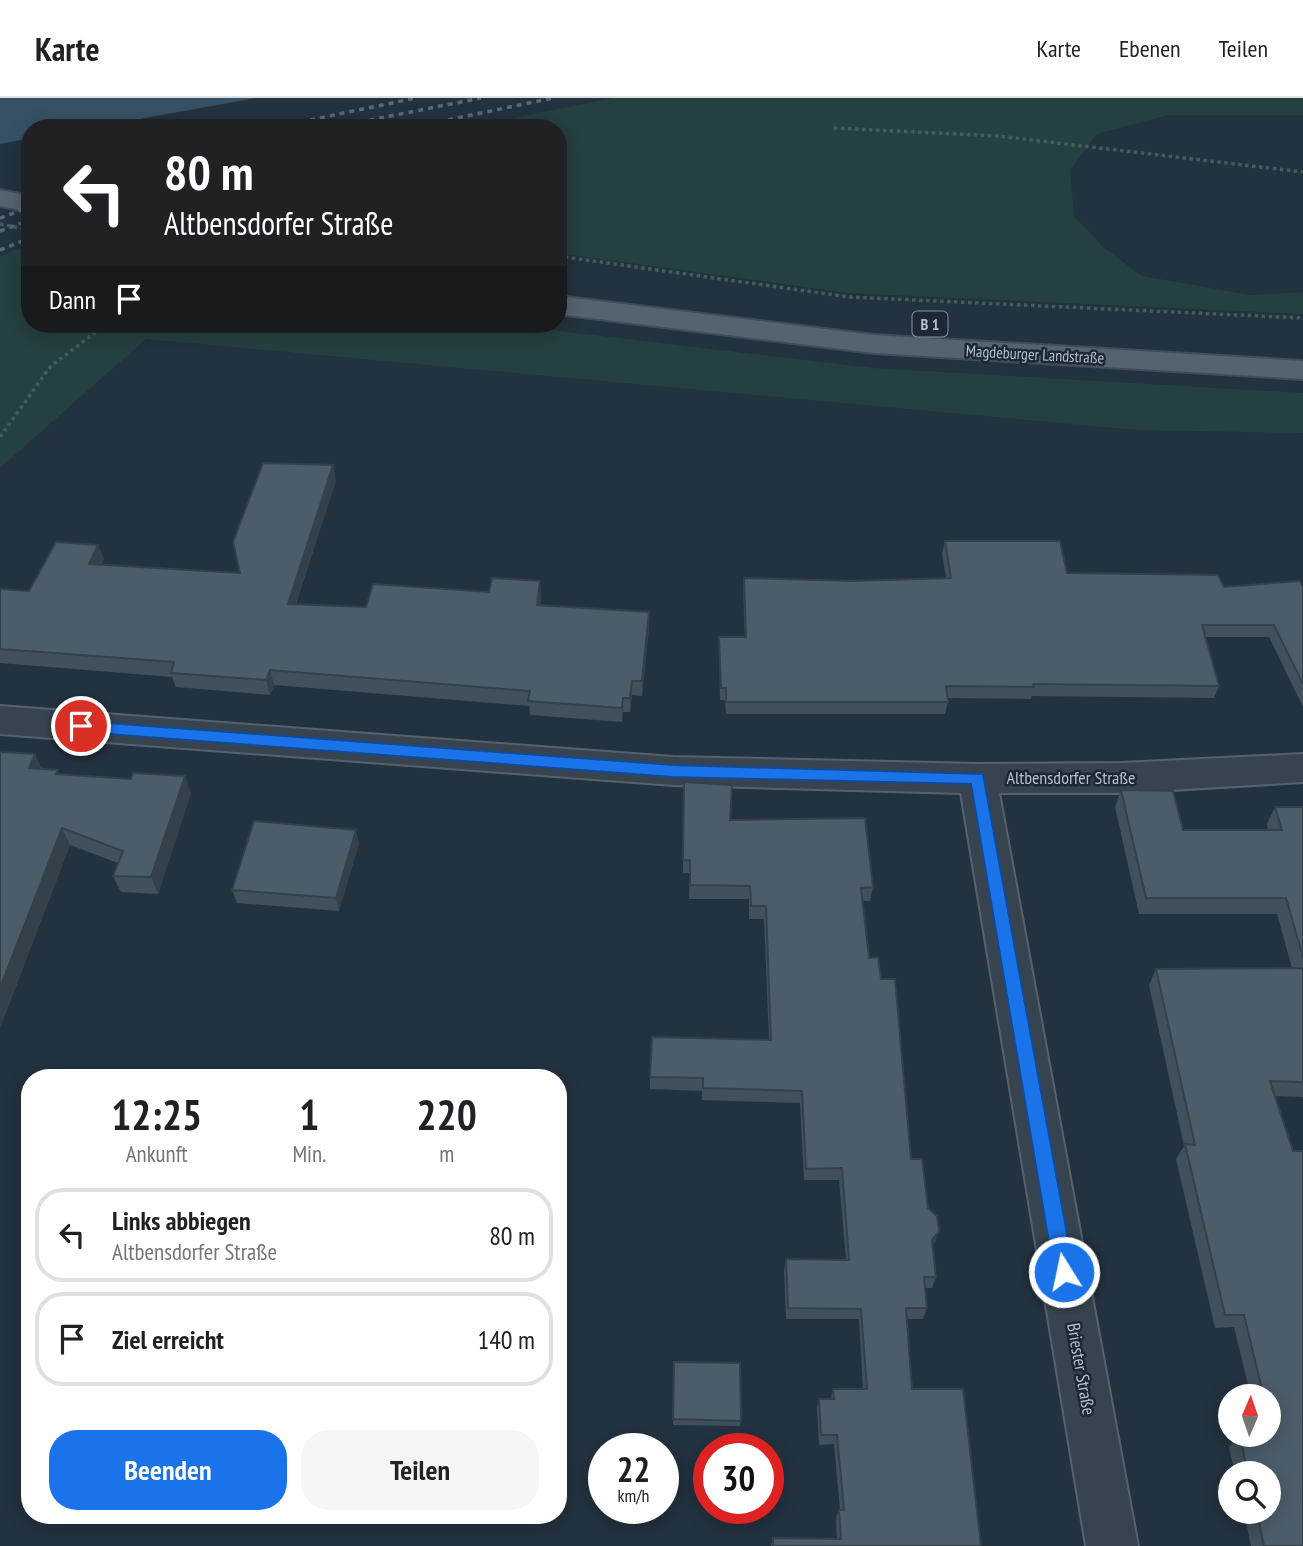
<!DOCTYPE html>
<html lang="de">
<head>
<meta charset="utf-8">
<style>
	:root { --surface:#fff; --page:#f6f6f6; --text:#202124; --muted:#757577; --line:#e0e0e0; --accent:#1a73e8 }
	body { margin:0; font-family:"PT Sans Narrow",sans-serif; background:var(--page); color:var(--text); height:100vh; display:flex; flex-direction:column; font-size:26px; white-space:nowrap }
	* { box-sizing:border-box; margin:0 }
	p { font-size:23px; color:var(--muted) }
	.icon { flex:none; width:38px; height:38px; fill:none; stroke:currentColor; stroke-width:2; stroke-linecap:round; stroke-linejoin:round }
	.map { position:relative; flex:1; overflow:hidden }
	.details { position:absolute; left:21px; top:971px; width:546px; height:455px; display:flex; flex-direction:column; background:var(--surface); border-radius:28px; box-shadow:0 4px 18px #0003 }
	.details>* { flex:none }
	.hud { position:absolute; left:21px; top:21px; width:546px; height:214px; border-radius:28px; box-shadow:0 4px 18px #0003; background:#202124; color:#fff; overflow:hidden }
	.needle { width:46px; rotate:2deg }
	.fabs { position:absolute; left:1218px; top:1286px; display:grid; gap:14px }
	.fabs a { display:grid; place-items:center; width:63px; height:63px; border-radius:50%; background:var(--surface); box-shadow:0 4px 18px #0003; font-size:35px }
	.speed { position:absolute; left:588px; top:1335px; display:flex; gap:14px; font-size:35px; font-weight:700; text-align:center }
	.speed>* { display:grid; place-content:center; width:91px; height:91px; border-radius:50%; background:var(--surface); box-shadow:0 4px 18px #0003; line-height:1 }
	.speed small { font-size:18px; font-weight:400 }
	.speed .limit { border:10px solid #d22; background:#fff; color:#111 }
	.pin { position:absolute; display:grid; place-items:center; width:60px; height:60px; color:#fff; margin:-30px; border:4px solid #fff; border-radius:50%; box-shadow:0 2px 7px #0007 }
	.me { position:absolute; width:77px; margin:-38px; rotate:350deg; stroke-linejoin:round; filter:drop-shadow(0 0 5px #0008) }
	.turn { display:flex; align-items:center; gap:24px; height:147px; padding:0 28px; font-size:32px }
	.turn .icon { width:91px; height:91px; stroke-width:2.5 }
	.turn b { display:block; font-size:49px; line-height:60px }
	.then { display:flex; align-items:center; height:66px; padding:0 28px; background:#0003; gap:14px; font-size:26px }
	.eta { display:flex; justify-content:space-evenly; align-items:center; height:119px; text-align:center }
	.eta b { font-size:42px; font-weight:700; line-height:49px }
	.primary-button { display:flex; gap:14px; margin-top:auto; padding:14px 28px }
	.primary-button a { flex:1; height:80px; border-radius:28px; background:var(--accent); color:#fff; font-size:28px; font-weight:700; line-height:80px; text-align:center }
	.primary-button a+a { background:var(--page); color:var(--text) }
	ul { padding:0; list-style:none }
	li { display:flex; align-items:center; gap:21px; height:94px; margin:0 14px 10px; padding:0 14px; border:4px solid var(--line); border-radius:28px }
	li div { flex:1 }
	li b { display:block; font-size:26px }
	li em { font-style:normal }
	header { display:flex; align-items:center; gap:42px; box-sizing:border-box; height:98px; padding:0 35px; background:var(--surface); border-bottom:2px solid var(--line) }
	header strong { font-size:33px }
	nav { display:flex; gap:38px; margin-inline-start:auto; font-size:24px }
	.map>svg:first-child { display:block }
	.green { fill:#254040 }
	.water { fill:#365166 }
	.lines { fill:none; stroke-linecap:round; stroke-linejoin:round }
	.street-casing { stroke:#55626d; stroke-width:4 }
	.primary-casing { stroke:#404d58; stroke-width:4 }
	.path { stroke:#435c5c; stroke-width:3.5; stroke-dasharray:3.5 3.5; stroke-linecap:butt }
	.street { fill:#37444f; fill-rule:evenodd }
	.primary { fill:#55636f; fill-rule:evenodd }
	.rail { stroke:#596876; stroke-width:3.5; stroke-dasharray:5 5; stroke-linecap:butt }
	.path-bridge { stroke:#435c5c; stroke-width:3.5; stroke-dasharray:3.5 3.5; stroke-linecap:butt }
	.wall { fill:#41505b }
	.shaded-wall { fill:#35414a }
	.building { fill:#4c5d6a; stroke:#35414a; stroke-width:2 }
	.route { fill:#1a73e8; stroke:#114b97; stroke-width:2 }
	.labels { text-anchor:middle; stroke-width:5; stroke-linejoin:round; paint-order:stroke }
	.shield { fill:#1c2934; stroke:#86929d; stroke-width:2 }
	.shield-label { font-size:16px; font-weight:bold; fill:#b3bfca }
	.far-street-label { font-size:16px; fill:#b3bfca; stroke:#1c2934 }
	.street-label { font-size:18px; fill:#b3bfca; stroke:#1c2934 }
</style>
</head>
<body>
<header>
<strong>Karte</strong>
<nav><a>Karte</a><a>Ebenen</a><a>Teilen</a></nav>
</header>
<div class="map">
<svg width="1303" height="1448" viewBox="0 0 1303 1448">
	<rect width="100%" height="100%" fill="#23323f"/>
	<path class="green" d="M613 0H1303V17H1168L1097 36 1070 72 1074 118 1104 150 1142 178 1251 197 1303 194V216L848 195 558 155V30H465Z
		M30 145V226H500L873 270 1303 295V335L1137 332 146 241 0 370V159Z"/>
	<path class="water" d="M0 0H256L90 30H30V40L0 46Z"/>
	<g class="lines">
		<defs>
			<path id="street" d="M0 608 673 659 978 666 1121 665 1303 656V684L1121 695H999L1138 1448H1086L961 695 673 687 0 636Z"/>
			<path id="primary" d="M0 92 30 98V114L0 108Z
				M558 198 874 237 1303 263V281L874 255 558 216Z"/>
		</defs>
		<use href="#street" class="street-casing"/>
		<use href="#primary" class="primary-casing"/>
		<path class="path" d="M834 30 998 38 1303 74
			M558 158 849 199 1303 220
			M0 339 50 269 106 226"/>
		<use href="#street" class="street"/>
		<use href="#primary" class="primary"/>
		<path class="rail" d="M271 30 416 0
			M330 30 481 0
			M409 30 553 0
			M0 120 30 109
			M0 133 30 122
			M0 152 30 140"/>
		<path class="path-bridge" d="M0 126 30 132"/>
	</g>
	<path class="wall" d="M336 382 296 506 366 509 541 498 540 508 649 514V529L642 598 632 597 630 614H623L622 624 530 617 529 608 274 587 270 597 176 589 172 579 0 565V491L29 493 98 447 104 461 101 467 240 475Z
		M945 443 1067 475 1224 489H1303V609L1269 539H1205L1219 588 1214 600 1032 598 1031 601 948 600V604L945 616H726L725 602H720L719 539H745L743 492 744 480 852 483 946 480 942 455Z
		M0 654 60 676 191 695 158 796 121 794 113 778 118 765 70 747 0 930Z
		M684 684 730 722 873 789 870 803H862L869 860 881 881 911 1061 928 1110 939 1133 935 1145 932 1148 936 1179 932 1190H925L927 1210 923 1221H906L912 1291 981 1448H771L773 1440 837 1441 836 1420 839 1412H840L834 1346 819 1347 817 1310 819 1301H831L833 1291H863L859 1221H786L784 1172 786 1161 846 1162 839 1082H804L800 1005 702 1002V993L650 991V979L769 942 764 821H749V801H689L690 775H683Z
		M1121 692 1183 732H1268L1267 726 1275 709H1303V999L1275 998 1303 1448H1251L1244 1414H1269V1376H1235L1229 1349 1238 1340 1237 1337H1269V1298H1233L1239 1291H1249L1234 1229 1215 1230 1176 1061 1184 1048 1149 887 1156 871 1292 870 1277 816H1139L1115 709Z
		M359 745 339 813 237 805 232 792Z
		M674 1264 741 1323 740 1328 673 1327Z"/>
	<path class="shaded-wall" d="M333 367 336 382 291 520 288 506Z
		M98 447 104 461 95 481 89 466Z
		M540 483 541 498 538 522 537 507Z
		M649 514V529L642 598V583Z
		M270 572 274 587 270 597 266 582Z
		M632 583V597L630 614V600Z
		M623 600V614L622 624V610Z
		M35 656 43 673 29 670Z
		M185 678 191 695 158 796 151 779Z
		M62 730 70 747 0 930V890Z
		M356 732 359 745 339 813 336 800Z
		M939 1133 935 1145 928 1153 932 1142Z"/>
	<path class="building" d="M263 365 333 367 288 506 366 509 373 486 489 494 492 480 540 483 537 507 649 514 642 583H632L630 600H623L622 610 528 603 530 593 270 572 266 582 171 575 174 564 0 551V491L29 493 56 444 98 447 89 466 240 475 233 444Z
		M945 443H1060L1067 475 1218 477 1224 489 1300 483 1303 489V586L1274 527H1202L1219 588 1033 586 1034 589 946 588 948 604H726V590H721L719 539H746L744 480 852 483 951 480Z
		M0 654 35 656 29 670 58 672 56 676 131 681 133 675 185 678 151 779 113 778 123 753 62 730 0 890Z
		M684 684 732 687 730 722 865 720 873 789 861 790 869 860 878 859 881 881H895L911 1061H922L928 1110 937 1118 939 1133 932 1142 936 1179H924L927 1210H906L912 1291H963L981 1448H773V1440L841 1441 839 1412H844L837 1337H821L819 1301H834L833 1291H867L861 1211 788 1210 786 1161 849 1162 842 1070 806 1071 802 993 703 990V980L650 979 652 939 771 942 766 808H751L750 788 690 787V762H683Z
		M1121 692 1173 693 1183 732H1282L1275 709H1303V859L1286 800H1146Z
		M254 723 356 732 336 800 232 792Z
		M1303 870V984L1270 983 1293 1053H1303V1448H1264L1257 1414H1269V1376H1248L1240 1338 1269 1337V1298H1241L1239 1291H1262L1244 1217H1225L1185 1046 1195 1047 1156 871Z
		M674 1264 740 1265 741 1323 673 1321Z"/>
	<path class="route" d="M81 623 673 667 983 676 1074 1174 1071 1181 1064 1183 1057 1181 1054 1174 971 686 673 679 81 634 73 628Z"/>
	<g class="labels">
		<rect class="shield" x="912.5" y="213.5" width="35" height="25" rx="5"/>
		<g class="shield-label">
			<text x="930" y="232">B 1</text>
		</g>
		<g class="far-street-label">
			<text transform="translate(1035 256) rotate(3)" y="6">Magdeburger Landstraße</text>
		</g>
		<g class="street-label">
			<text x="1071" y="686">Altbensdorfer Straße</text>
			<text transform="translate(1081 1271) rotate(80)" y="6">Briester Straße</text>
		</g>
	</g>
</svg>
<div class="fabs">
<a><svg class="needle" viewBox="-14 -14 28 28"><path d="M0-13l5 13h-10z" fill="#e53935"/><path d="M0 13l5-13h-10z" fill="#757577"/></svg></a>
<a><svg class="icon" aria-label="search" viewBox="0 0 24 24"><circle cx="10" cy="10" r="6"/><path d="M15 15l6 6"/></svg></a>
</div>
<div class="speed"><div>22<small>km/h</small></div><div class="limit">30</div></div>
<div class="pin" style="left:81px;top:628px;background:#d93025"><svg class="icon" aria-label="arrive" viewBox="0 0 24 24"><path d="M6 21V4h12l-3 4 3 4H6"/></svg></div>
<svg class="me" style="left:1064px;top:1174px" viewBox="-20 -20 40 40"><circle r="17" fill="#1a73e8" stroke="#fff" stroke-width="3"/><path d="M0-11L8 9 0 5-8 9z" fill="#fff"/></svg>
<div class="hud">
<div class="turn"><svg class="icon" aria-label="left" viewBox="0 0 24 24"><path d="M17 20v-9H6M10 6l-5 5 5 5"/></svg><div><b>80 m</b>Altbensdorfer Straße</div></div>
<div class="then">Dann<svg class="icon" aria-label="arrive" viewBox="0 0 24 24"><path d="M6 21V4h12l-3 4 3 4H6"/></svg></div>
</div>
<section class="details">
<div class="eta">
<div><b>12:25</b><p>Ankunft</p></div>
<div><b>1</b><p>Min.</p></div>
<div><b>220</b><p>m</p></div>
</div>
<ul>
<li><svg class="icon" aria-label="left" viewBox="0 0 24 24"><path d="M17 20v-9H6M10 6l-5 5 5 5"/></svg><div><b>Links abbiegen</b><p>Altbensdorfer Straße</p></div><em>80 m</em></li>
<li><svg class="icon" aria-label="arrive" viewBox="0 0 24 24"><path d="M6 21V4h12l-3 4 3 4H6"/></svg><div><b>Ziel erreicht</b></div><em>140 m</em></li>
</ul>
<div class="primary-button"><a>Beenden</a><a>Teilen</a></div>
</section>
</div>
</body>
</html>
